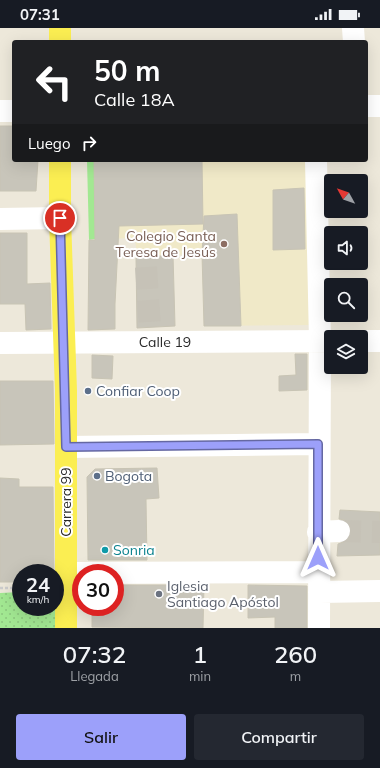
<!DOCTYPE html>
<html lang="es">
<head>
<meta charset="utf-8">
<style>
	:root { --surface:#171b24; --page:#242831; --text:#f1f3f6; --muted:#9ea1a6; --accent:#9ca0fa }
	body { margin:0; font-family:Mulish,sans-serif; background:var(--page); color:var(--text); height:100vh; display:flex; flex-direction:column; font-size:15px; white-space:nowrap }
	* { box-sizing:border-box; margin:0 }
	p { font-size:13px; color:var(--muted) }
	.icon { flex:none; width:22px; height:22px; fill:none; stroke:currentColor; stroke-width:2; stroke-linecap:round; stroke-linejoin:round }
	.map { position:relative; height:600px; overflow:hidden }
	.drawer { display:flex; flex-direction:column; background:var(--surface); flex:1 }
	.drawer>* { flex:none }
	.banner { position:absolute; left:12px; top:12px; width:356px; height:122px; border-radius:4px; box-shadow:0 4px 16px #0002; background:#202124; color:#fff; overflow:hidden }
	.needle { width:26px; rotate:310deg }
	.buttons { position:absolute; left:324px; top:146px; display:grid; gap:8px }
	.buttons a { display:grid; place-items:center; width:44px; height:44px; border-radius:4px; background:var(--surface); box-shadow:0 4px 16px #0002; font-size:20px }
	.speed { position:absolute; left:12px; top:536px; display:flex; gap:8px; font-size:20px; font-weight:700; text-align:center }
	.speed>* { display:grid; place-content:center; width:52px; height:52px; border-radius:50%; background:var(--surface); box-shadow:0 4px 16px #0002; line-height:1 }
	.speed small { font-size:10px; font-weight:400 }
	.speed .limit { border:6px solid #d22; background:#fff; color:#111 }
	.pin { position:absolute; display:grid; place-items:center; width:34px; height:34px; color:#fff; margin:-17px; border:2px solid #fff; border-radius:50%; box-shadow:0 1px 4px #0007 }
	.me { position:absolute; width:44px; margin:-22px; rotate:0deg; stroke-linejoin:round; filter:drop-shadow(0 0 3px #0008) }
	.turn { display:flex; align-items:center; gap:14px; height:84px; padding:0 16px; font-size:18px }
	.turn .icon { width:52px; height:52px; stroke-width:2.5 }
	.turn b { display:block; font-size:28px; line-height:34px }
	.then { display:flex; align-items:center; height:38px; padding:0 16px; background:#0003; gap:8px; font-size:15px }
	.eta { display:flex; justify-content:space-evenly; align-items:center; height:68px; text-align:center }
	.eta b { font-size:24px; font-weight:600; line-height:28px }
	.button { display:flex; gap:8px; margin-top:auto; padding:8px 16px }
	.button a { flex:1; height:46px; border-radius:4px; background:var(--accent); color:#111; font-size:16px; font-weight:600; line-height:46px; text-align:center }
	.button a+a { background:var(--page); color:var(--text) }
	.status { display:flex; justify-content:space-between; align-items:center; height:28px; padding:0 20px; background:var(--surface); direction:ltr }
	.status svg { height:11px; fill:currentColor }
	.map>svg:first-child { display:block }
	.education { fill:#f0e9c8 }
	.grass { fill:url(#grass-dots) }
	.garden { fill:#a2e892 }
	.building { fill:#c8c5ba; stroke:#c8c4b4 }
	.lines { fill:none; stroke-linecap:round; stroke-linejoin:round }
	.minor-tunnel { stroke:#c6c2b7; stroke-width:22; stroke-dasharray:22 11; stroke-linecap:butt }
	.path { stroke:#ccc; stroke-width:2.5; stroke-dasharray:3 2; stroke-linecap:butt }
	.minor { stroke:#fff; stroke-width:22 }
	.major { stroke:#fbee52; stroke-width:22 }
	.route-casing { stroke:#6568a2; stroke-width:10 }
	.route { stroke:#9ca0fa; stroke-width:7 }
	.education-dot { fill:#8d6e63; stroke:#fff; stroke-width:1.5 }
	.service-dot { fill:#5c6f8a; stroke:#fff; stroke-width:1.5 }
	.culture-dot { fill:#0f9aa8; stroke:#fff; stroke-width:1.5 }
	.worship-dot { fill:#6b7280; stroke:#fff; stroke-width:1.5 }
	.labels { text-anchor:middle; stroke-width:4; stroke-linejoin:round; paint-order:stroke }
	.education-label { font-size:14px; fill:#785e54; stroke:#fff; text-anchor:end }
	.street-label { font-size:14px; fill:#2a2a2a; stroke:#fff }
	.service-label { font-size:14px; fill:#4e5e75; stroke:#fff; text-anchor:start }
	.culture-label { font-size:14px; fill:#0d838f; stroke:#fff; text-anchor:start }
	.worship-label { font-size:14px; fill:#5b616d; stroke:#fff; text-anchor:start }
</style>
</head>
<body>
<div class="status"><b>07:31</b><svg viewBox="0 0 49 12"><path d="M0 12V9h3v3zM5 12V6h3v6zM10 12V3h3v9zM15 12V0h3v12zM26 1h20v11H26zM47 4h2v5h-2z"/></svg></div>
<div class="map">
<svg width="380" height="600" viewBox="0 0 380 600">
	<defs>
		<pattern id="grass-dots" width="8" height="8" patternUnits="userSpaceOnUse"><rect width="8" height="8" fill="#a2e892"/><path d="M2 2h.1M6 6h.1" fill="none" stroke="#8cc77e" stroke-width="1.8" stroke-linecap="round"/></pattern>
	</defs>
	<rect width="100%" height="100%" fill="#ede8da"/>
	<path class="education" d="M94 132H309L313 297 204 298 202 226 137 228 135 210 96 211Z"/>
	<path class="grass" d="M21 564V579H55L58 600H0V565Z"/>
	<path class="garden" d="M87 132H94L96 211 89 212Z"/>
	<path class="building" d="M0 98H14V132H38L36 163H0Z
		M94 132H202L203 196 119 198 115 276V301L88 302 89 212H95Z
		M304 160 305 221 273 222V162Z
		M237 186 241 298H204L202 226 204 188Z
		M0 205H27V256L50 255 51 301 26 302 25 276H0Z
		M173 227 175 298 137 300 136 230Z
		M295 326H307V362L279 363V348L296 347Z
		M92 327 113 328 112 351 92 350Z
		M0 353H53L54 416 0 417Z
		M157 440 159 470 146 471 147 532H88L87 449 95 441Z
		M0 450 19 451V459H53L54 545H21V554H0Z
		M340 482 380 484V527L337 528 338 516 346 513 350 509 351 503 349 496 345 492 339 491Z
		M115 557H204L203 600 92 599V579H115Z
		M248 557 307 558V600H275V589L248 590Z"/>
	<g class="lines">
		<path class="minor-tunnel" d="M146 239 150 299
			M339 503 380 504"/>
		<path class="path" d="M0 560H21"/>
		<path class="minor" d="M353 0 354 14
			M366 78H380
			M0 83H14
			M316 132 320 313 319 600
			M0 191 60 190
			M361 313H380
			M0 315 331 313
			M66 419 319 416
			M318 504 339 503
			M66 545 318 544
			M319 564 380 563"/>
		<path class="major" d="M60 0V14
			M60 132V190L66 363V600"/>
	</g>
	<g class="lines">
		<defs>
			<path id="route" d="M60 190 66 419 318 416V530"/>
		</defs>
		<use href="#route" class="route-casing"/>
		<use href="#route" class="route"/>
	</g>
	<circle class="education-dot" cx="224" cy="216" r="4"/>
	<g class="service-dot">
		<circle cx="88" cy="363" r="4"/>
		<circle cx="97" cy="448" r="4"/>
	</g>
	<circle class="culture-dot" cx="105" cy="522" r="4"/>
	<circle class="worship-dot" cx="159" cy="566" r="4"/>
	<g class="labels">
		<g class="education-label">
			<text x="216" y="213">Colegio Santa<tspan x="216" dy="16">Teresa de Jesús</tspan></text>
		</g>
		<g class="street-label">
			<text x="165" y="319">Calle 19</text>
			<text transform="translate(66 474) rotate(-90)" y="5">Carrera 99</text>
		</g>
		<g class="service-label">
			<text x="96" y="368">Confiar Coop</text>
			<text x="105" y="453">Bogota</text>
		</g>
		<g class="culture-label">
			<text x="113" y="527">Sonria</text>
		</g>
		<g class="worship-label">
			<text x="167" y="563">Iglesia<tspan x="167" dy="16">Santiago Apóstol</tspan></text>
		</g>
	</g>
</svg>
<div class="buttons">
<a><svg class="needle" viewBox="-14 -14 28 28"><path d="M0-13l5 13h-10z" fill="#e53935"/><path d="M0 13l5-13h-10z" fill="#9ea1a6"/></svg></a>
<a><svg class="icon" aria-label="sound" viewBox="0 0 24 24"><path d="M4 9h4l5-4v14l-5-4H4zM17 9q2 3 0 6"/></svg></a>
<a><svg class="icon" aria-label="search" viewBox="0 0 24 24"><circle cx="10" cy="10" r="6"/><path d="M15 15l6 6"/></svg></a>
<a><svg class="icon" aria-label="layers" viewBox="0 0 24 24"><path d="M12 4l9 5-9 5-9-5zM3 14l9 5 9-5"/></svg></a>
</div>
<div class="speed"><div>24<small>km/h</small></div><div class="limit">30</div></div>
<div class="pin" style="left:60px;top:190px;background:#d93025"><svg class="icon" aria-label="arrive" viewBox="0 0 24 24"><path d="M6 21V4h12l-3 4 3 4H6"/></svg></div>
<svg class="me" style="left:318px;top:530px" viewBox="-20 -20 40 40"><path d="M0-17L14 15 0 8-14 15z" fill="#9ca0fa" stroke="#fff" stroke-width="4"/></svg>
<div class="banner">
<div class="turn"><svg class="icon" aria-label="left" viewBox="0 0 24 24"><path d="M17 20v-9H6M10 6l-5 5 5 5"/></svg><div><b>50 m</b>Calle 18A</div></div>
<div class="then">Luego<svg class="icon" aria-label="right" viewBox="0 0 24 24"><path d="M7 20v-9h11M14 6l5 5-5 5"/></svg></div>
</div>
</div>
<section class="drawer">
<div class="eta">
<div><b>07:32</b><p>Llegada</p></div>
<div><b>1</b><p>min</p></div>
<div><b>260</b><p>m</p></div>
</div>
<div class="button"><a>Salir</a><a>Compartir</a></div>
</section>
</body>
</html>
